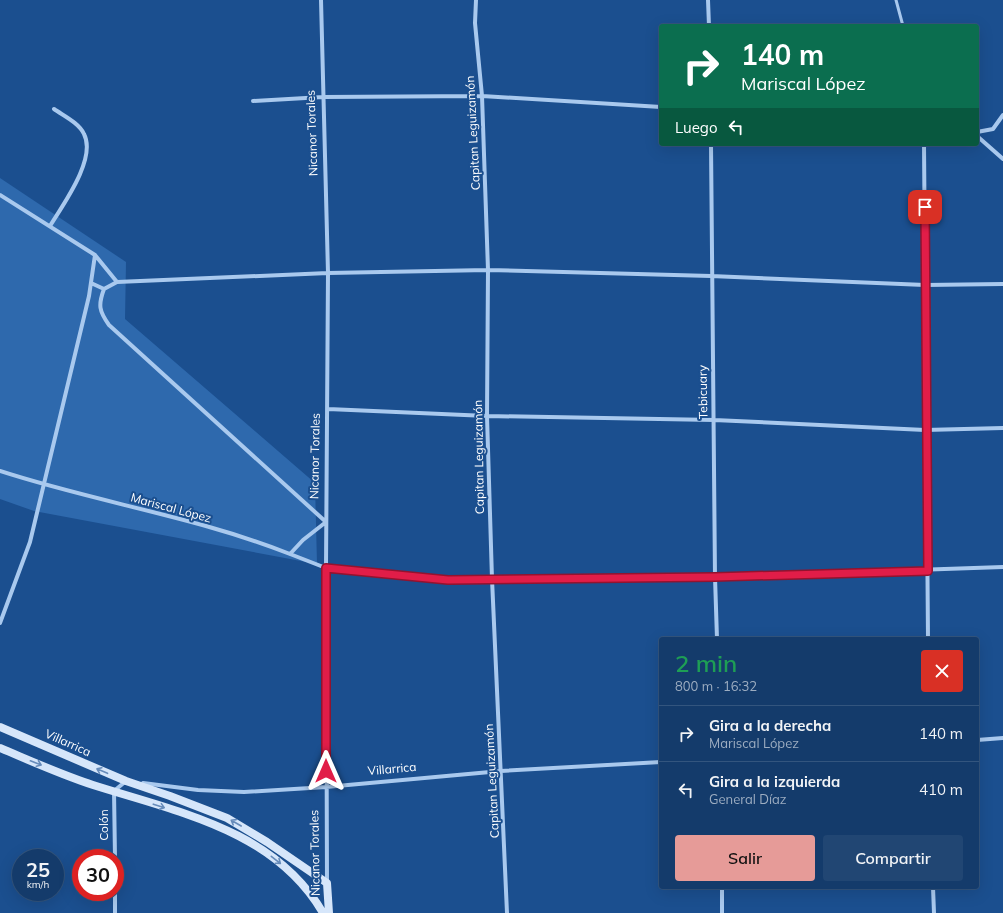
<!DOCTYPE html>
<html lang="es">
<head>
<meta charset="utf-8">
<style>
	:root { --surface:#143b6b; --page:#214673; --text:#f1f3f6; --muted:#9dadc1; --line:#33557e; --accent:#e69b98 }
	body { margin:0; font-family:Mulish,sans-serif; background:var(--page); color:var(--text); height:100vh; display:flex; flex-direction:column; font-size:15px; white-space:nowrap }
	* { box-sizing:border-box; margin:0 }
	p { font-size:13px; color:var(--muted) }
	.icon { flex:none; width:22px; height:22px; fill:none; stroke:currentColor; stroke-width:2; stroke-linecap:round; stroke-linejoin:round }
	.map { position:relative; flex:1; overflow:hidden }
	.details { position:absolute; left:659px; top:637px; width:320px; height:252px; display:flex; flex-direction:column; background:var(--surface); border-radius:4px; box-shadow:0 4px 16px #0002,0 0 0 1px var(--line) }
	.details>* { flex:none }
	.guide { position:absolute; left:659px; top:24px; width:320px; height:122px; border-radius:4px; box-shadow:0 4px 16px #0002,0 0 0 1px var(--line); background:#0b6e4f; color:#fff; overflow:hidden }
	.speed { position:absolute; left:12px; top:849px; display:flex; gap:8px; font-size:20px; font-weight:700; text-align:center }
	.speed>* { display:grid; place-content:center; width:52px; height:52px; border-radius:50%; background:var(--surface); box-shadow:0 4px 16px #0002,0 0 0 1px var(--line); line-height:1 }
	.speed small { font-size:10px; font-weight:400 }
	.speed .limit { border:6px solid #d22; background:#fff; color:#111 }
	.pin { position:absolute; display:grid; place-items:center; width:34px; height:34px; color:#fff; margin:-17px; border-radius:8px; box-shadow:0 2px 6px #0006 }
	.me { position:absolute; width:44px; margin:-22px; rotate:0deg; stroke-linejoin:round; filter:drop-shadow(0 0 3px #0008) }
	.turn { display:flex; align-items:center; gap:14px; height:84px; padding:0 16px; font-size:18px }
	.turn .icon { width:52px; height:52px; stroke-width:2.5 }
	.turn b { display:block; font-size:28px; line-height:34px }
	.then { display:flex; align-items:center; height:38px; padding:0 16px; background:#0003; gap:8px; font-size:15px }
	.round { display:grid; place-items:center; flex:none; width:42px; height:42px; border-radius:4px; background:var(--page) }
	.headline { display:flex; align-items:center; justify-content:space-between; height:68px; padding:0 16px }
	h1 { font-size:24px; font-weight:600; line-height:30px; color:#1e9e55 }
	.button { display:flex; gap:8px; margin-top:auto; padding:8px 16px }
	.button a { flex:1; height:46px; border-radius:4px; background:var(--accent); color:#111; font-size:16px; font-weight:600; line-height:46px; text-align:center }
	.button a+a { background:var(--page); color:var(--text) }
	ul { padding:0; list-style:none }
	li { display:flex; align-items:center; gap:12px; height:56px; padding:0 16px; border-top:1px solid var(--line) }
	li div { flex:1 }
	li b { display:block; font-size:15px }
	li em { font-style:normal }
	.map>svg:first-child { display:block }
	.green { fill:#2e69ad }
	.lines { fill:none; stroke-linecap:round; stroke-linejoin:round }
	.lane { stroke:#a9c9ee; stroke-width:3 }
	.street { stroke:#a9c9ee; stroke-width:4 }
	.secondary { stroke:#d6e6fa; stroke-width:8 }
	.oneway { stroke:#668bba }
	.route-casing { stroke:#92132f; stroke-width:10 }
	.route { stroke:#e11d48; stroke-width:7 }
	.labels { text-anchor:middle; stroke-width:4; stroke-linejoin:round; paint-order:stroke }
	.street-label { font-size:12px; fill:#fff; stroke:#1b4f8f }
</style>
</head>
<body>
<div class="map">
<svg width="1003" height="913" viewBox="0 0 1003 913">
	<rect width="100%" height="100%" fill="#1b4f8f"/>
	<path class="green" d="M0 178 126 262 125 319 315 483 317 564 34 511 0 499Z"/>
	<g class="lines">
		<path class="lane" d="M896 0 903 26"/>
		<path class="street" d="M321 0 328 273 326 568 327 883
			M476 0 475 23 482 96 488 270 487 416 492 579 507 913
			M708 0 709 26
			M253 101 323 97 482 96 661 107
			M977 132 993 129 1003 115
			M977 136 1003 159
			M711 144 715 577 717 639
			M924 144 928 639
			M0 195 95 255 117 282
			M50 226C62 206 97 159 84 134 79 123 64 116 54 109
			M91 283 104 289
			M328 409 487 416 714 420 925 430 1003 428
			M0 471C95 502 197 517 290 554L303 540 326 522 109 325C99 311 98 305 104 289L117 282 328 273 488 270 711 276 925 285 1003 284
			M290 554 326 568 448 580 715 577 1003 567
			M0 623 30 542 89 296 95 255
			M977 740 1003 738
			M143 783 198 790 244 792 326 787 501 771 661 762
			M115 858 114 791 126 781
			M722 887V913
			M933 887 934 913
			M115 892V913"/>
		<path class="secondary" d="M0 727 126 781 170 796 227 818 267 842 327 883 329 913
			M0 748C31 761 62 775 93 785 178 812 275 830 323 913"/>
	</g>
	<defs><path id="oneway-shaft" d="M-6 0H5M1.5-3L5.5 0L1.5 3" fill="none" stroke-width="1.6" stroke-linecap="round" stroke-linejoin="round"/></defs>
	<g class="oneway">
		<use href="#oneway-shaft" transform="translate(36 763) rotate(21)"/>
		<use href="#oneway-shaft" transform="translate(102 771) rotate(-157)"/>
		<use href="#oneway-shaft" transform="translate(159 806) rotate(18)"/>
		<use href="#oneway-shaft" transform="translate(236 823) rotate(-150)"/>
		<use href="#oneway-shaft" transform="translate(276 860) rotate(38)"/>
	</g>
	<g class="lines">
		<defs>
			<path id="route" d="M326 771V568L448 580 715 577 928 571 925 207"/>
		</defs>
		<use href="#route" class="route-casing"/>
		<use href="#route" class="route"/>
	</g>
	<g class="labels">
		<g class="street-label">
			<text transform="translate(312 133) rotate(-92)" y="4">Nicanor Torales</text>
			<text transform="translate(473 133) rotate(-93)" y="4">Capitan Leguizamón</text>
			<text transform="translate(703 392) rotate(-91)" y="4">Tebicuary</text>
			<text transform="translate(315 456) rotate(-89)" y="4">Nicanor Torales</text>
			<text transform="translate(479 457) rotate(-91)" y="4">Capitan Leguizamón</text>
			<text transform="translate(171 508) rotate(15)" y="4">Mariscal López</text>
			<text transform="translate(68 743) rotate(24)" y="4">Villarrica</text>
			<text transform="translate(392 769) rotate(-5)" y="4">Villarrica</text>
			<text transform="translate(492 781) rotate(-93)" y="4">Capitan Leguizamón</text>
			<text transform="translate(104 825) rotate(-90)" y="4">Colón</text>
			<text transform="translate(315 853) rotate(-91)" y="4">Nicanor Torales</text>
		</g>
	</g>
</svg>
<div class="speed"><div>25<small>km/h</small></div><div class="limit">30</div></div>
<div class="pin" style="left:925px;top:207px;background:#d93025"><svg class="icon" aria-label="arrive" viewBox="0 0 24 24"><path d="M6 21V4h12l-3 4 3 4H6"/></svg></div>
<svg class="me" style="left:326px;top:771px" viewBox="-20 -20 40 40"><path d="M0-17L14 15 0 8-14 15z" fill="#e11d48" stroke="#fff" stroke-width="4"/></svg>
<div class="guide">
<div class="turn"><svg class="icon" aria-label="right" viewBox="0 0 24 24"><path d="M7 20v-9h11M14 6l5 5-5 5"/></svg><div><b>140 m</b>Mariscal López</div></div>
<div class="then">Luego<svg class="icon" aria-label="left" viewBox="0 0 24 24"><path d="M17 20v-9H6M10 6l-5 5 5 5"/></svg></div>
</div>
<section class="details">
<div class="headline"><div><h1>2 min</h1><p>800 m · 16:32</p></div><a class="round" style="background:#d93025;color:#fff"><svg class="icon" aria-label="close" viewBox="0 0 24 24"><path d="M6 6l12 12M18 6L6 18"/></svg></a></div>
<ul>
<li><svg class="icon" aria-label="right" viewBox="0 0 24 24"><path d="M7 20v-9h11M14 6l5 5-5 5"/></svg><div><b>Gira a la derecha</b><p>Mariscal López</p></div><em>140 m</em></li>
<li><svg class="icon" aria-label="left" viewBox="0 0 24 24"><path d="M17 20v-9H6M10 6l-5 5 5 5"/></svg><div><b>Gira a la izquierda</b><p>General Díaz</p></div><em>410 m</em></li>
</ul>
<div class="button"><a>Salir</a><a>Compartir</a></div>
</section>
</div>
</body>
</html>
